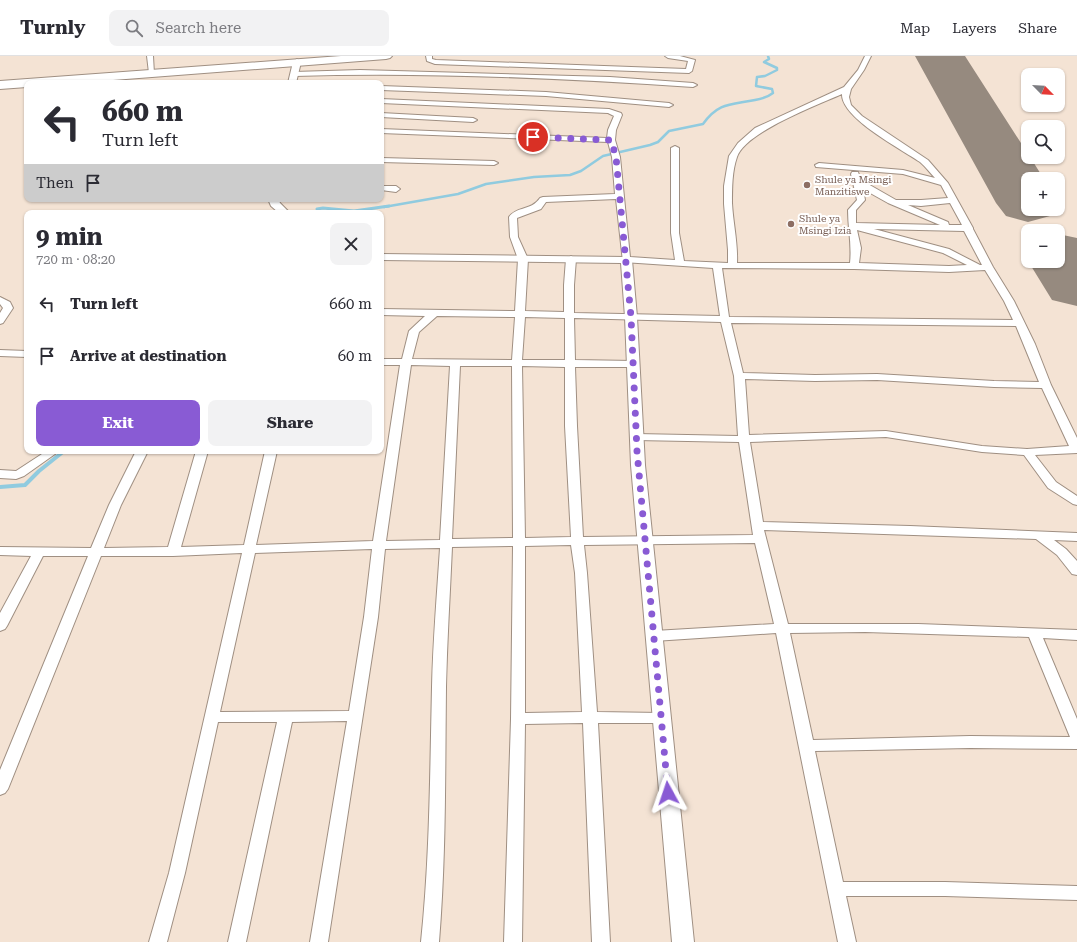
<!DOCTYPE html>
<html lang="en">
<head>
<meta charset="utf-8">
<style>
	:root { --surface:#fff; --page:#f2f2f3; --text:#2b2b33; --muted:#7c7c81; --line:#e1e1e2; --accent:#895bd4 }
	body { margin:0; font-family:"Roboto Serif",serif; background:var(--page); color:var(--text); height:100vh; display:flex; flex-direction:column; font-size:15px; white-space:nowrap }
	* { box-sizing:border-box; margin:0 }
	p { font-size:13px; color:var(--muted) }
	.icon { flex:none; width:22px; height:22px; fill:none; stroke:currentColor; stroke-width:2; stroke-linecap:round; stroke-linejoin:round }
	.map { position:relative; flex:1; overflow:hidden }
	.sheet { position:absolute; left:24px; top:154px; width:360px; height:244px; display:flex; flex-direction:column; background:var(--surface); border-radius:8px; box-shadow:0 1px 3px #0004 }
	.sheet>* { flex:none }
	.hud { position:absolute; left:24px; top:24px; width:360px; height:122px; border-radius:8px; box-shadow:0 1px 3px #0004; background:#fff; color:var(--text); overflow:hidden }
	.needle { width:26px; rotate:114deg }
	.tools { position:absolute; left:1021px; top:12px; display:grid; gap:8px }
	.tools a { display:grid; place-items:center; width:44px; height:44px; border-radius:8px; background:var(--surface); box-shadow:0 1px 3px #0004; font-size:20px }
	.pin { position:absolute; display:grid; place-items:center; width:34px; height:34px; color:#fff; margin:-17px; border:2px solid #fff; border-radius:50%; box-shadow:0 1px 4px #0007 }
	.me { position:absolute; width:44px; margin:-22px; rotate:355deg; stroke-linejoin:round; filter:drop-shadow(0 0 3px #0008) }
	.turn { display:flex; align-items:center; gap:14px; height:84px; padding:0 12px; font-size:18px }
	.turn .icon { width:52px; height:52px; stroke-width:2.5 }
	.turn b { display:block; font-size:28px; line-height:34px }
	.then { display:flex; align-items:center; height:38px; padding:0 12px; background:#0003; gap:8px; font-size:15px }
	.round { display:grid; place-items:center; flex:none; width:42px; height:42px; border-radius:8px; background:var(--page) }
	.headline { display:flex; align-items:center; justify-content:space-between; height:68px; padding:0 12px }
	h1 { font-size:24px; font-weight:700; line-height:30px }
	.button { display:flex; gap:8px; margin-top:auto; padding:8px 12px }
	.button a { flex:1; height:46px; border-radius:8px; background:var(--accent); color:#fff; font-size:16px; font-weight:700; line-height:46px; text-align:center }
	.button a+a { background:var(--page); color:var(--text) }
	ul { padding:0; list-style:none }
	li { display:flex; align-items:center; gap:12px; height:52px; padding:0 12px }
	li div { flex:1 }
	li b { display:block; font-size:15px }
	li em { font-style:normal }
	header { display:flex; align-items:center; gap:24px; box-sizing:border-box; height:56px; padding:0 20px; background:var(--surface); border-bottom:1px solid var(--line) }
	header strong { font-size:19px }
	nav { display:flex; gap:22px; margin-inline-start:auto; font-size:14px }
	.search { width:280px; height:36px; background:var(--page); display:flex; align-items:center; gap:10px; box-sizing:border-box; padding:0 14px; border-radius:8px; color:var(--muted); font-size:15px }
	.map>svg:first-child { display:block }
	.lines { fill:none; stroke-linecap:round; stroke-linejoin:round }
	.stream-far2 { stroke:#90cbdf; stroke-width:2.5 }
	.stream-far1 { stroke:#90cbdf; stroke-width:3 }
	.stream { stroke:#90cbdf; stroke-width:4 }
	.runway { fill:#968a7f; fill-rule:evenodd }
	.minor-casing { stroke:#9f8f82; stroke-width:2 }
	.tertiary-casing { stroke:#9f8f82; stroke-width:2 }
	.trunk-casing { stroke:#9f8f82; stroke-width:2 }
	.minor { fill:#fff; fill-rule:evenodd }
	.tertiary { fill:#fff; fill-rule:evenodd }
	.trunk { fill:#fff; fill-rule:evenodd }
	.route { stroke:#895bd4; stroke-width:7; stroke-dasharray:0 12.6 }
	.education-dot { fill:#8d6e63; stroke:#fff; stroke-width:1.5 }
	.labels { text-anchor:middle; stroke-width:4; stroke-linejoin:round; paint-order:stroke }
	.far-education-label { font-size:10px; fill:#785e54; stroke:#fff; text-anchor:start }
</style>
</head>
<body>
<header>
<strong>Turnly</strong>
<div class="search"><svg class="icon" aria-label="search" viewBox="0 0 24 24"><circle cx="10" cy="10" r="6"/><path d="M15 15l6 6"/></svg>Search here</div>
<nav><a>Map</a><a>Layers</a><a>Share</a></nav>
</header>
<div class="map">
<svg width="1077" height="886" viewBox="0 0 1077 886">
	<rect width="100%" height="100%" fill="#f4e3d4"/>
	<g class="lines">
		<path class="stream-far2" d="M384 151 458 138 486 128 534 121 570 119 581 115 603 100 650 89 658 86 669 75 703 68C719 46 731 49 755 44 761 43 768 41 773 37L772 33 756 30 757 21 765 20 777 14V12L764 6 769 3 768 0"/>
		<path class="stream-far1" d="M320 157 317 153 323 152 354 155 389 150"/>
		<path class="stream" d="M0 431 25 429 39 415 64 395"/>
		<path class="runway" d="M915 0H965L1028 98V101H1030L1044 123H1028V153H1055L1050 160 1028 166 1006 160 996 147Z
			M1058 145 1060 147 1058 149Z
			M1058 178 1077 182V250L1052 244 1028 205H1058Z
			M1028 193V205L1024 198Z"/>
		<defs>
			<path id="minor" d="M147 0H153L154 18 149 17Z
				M426 0H432V3L436 4 686 13 688 5 668 2 665 0H680L695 4 692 15 689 17 435 8 427 5Z
				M865 0H871L864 14 851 33 849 41 851 49 862 60 928 104 948 127 973 172V173L993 211 1014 245 1035 288 1051 329 1077 382V397L1035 399 1056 426 1077 440V449L1073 448 1048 432 1024 399 982 396 886 381 750 386 763 466 910 470 1077 477V485L1054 484 1066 493 1077 505V519L1072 518 1057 499 1036 483 764 474 788 568H918L1077 574V584L1043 582 1077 663V693L970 692 815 695 843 826H945L1077 830V844L945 840H846L856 886H838L776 577 654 585 649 583 647 580 649 577 654 575 774 568 755 487 584 489 587 517 597 656 661 657 666 658 668 662 666 666 661 667H598L610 886H592L583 667 525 668 522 886H504L511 663 513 490 452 491C450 538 447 584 446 631 445 716 446 801 439 886H421C430 801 430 716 432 631 433 585 437 538 440 492L385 493 378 561 328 886H310L347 665 292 666 246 886H228L277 666H218L185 817 167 886H149L169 817 242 497 173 500H101L8 733 5 737 0 739V714L88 500H43L7 570 5 573 0 575V557L31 500 0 499V491L91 492 109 449 136 395H148L121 449 104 492 168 491 196 395H208L181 491 244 489 265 395H277L256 489 373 485 400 309H381V303H402L409 275 425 260 381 259V253L515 255 518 203 510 181 509 161C517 150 531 155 540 142L543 141 615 138 612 101 608 86 381 77V73L607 82 608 74 614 60 608 57 381 47V43L609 53 621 57 622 59 616 74 615 84 620 101 630 201 675 204 671 177V92L675 90 679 92V177L684 205 728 207V194L724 148V130L729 100 738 87 755 72 844 31 858 14ZM842 38C841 62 901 93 920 106 926 111 930 117 935 122L903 114 819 107 815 109 816 111 903 118 941 129 948 142 921 144H896L861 124 858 116H852L851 118 857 144 848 154C848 172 852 189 850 207H737C738 187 733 167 732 147 732 132 732 115 737 101 745 76 818 49 842 38ZM863 133 888 147 940 169 856 167V154L865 144ZM616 143 623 206 713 212 720 260 574 257V229L576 203 571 200 566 203 564 229V256L525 255 528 203 518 181 517 162 541 153 546 146ZM950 147 962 169H949L948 166 908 149 921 150ZM874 173 964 175 982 209H980L949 193ZM857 174 943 197 967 209 949 210 859 207 861 192ZM722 212 854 213 949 216 985 214 1004 245 1013 264 729 261ZM437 260 515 261 512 304 412 303 419 276ZM525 261 565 262V304H522ZM574 262 721 266 734 320 738 380 636 378 632 379 630 381 632 383 636 384 739 386 753 479 583 481 577 370 575 311H633L638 308 633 305 575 304ZM731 267 1016 270 1039 326 994 325 877 318 815 319 743 317ZM411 309 450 310 440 484 386 485ZM460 310H512L513 482 452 483ZM522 310 565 311V370L571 481 525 482ZM745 323 815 325 877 324 994 331 1042 332 1069 390 1027 393 982 390 886 375 749 379ZM571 489 575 517 582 656 525 657V490ZM372 493 364 561 349 655 220 656 255 497ZM865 576 1029 581 1070 681 970 680 813 684 790 577Z
				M360 14 610 21 693 27 697 29 693 31C561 22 426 16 294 20L291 18 294 16Z
				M381 30 546 36 669 47 673 49 669 51 546 40 381 34Z
				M381 57 473 62 477 64 473 66 381 61Z
				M381 102 494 105 498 107 494 109 381 106Z
				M381 130H396L400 133 396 136 381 134Z
				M0 241 10 246 13 252 3 267 0 268V257L3 252 0 248Z
				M0 294 27 295V301L0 300Z
				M45 396H53L55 398 24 420 16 423 0 422V414L16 415Z"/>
			<path id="tertiary" d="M297 3 301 6 296 27H288L293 6Z
				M268 143H278L280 147 290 157H279L271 150Z
				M381 198 626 201 630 202 632 204 637 261 645 409 694 886H672L631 409 625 261 621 207 381 204Z"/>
			<path id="trunk" d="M341 0H392L390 2 386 3 74 27H27V31L0 33V25Z"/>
		</defs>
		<use href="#minor" class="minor-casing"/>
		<use href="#tertiary" class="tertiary-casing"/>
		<use href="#trunk" class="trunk-casing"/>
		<use href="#minor" class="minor"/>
		<use href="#tertiary" class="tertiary"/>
		<use href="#trunk" class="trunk"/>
	</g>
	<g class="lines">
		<path class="route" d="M533 81 611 84 616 101 631 261 637 395 668 737"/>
	</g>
	<g class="education-dot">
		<circle cx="807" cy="129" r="4"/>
		<circle cx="791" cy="168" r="4"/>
	</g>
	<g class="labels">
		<g class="far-education-label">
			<text x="815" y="127">Shule ya Msingi<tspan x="815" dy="12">Manzitiswe</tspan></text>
			<text x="799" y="166">Shule ya<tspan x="799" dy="12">Msingi Izia</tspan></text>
		</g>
	</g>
</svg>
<div class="tools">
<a><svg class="needle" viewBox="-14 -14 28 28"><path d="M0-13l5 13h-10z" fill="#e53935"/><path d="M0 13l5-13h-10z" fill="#7c7c81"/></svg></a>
<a><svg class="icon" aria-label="search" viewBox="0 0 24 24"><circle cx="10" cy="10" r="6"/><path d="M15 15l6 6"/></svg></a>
<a>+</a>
<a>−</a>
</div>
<div class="pin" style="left:533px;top:81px;background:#d93025"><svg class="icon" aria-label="arrive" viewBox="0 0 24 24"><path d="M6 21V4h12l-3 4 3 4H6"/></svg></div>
<svg class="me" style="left:668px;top:737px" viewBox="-20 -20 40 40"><path d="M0-17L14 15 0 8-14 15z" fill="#895bd4" stroke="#fff" stroke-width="4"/></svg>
<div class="hud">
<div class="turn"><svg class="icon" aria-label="left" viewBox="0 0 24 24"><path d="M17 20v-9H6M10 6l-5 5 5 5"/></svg><div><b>660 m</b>Turn left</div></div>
<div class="then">Then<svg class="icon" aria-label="arrive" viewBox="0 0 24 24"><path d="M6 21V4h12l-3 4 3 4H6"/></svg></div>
</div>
<section class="sheet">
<div class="headline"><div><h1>9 min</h1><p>720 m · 08:20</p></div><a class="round"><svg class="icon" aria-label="close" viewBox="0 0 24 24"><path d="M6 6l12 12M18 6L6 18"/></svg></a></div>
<ul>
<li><svg class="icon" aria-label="left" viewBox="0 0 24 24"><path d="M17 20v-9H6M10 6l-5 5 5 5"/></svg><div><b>Turn left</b></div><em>660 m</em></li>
<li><svg class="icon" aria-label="arrive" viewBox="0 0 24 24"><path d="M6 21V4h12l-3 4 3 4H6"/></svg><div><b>Arrive at destination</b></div><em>60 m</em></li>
</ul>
<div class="button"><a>Exit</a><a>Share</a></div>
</section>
</div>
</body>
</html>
